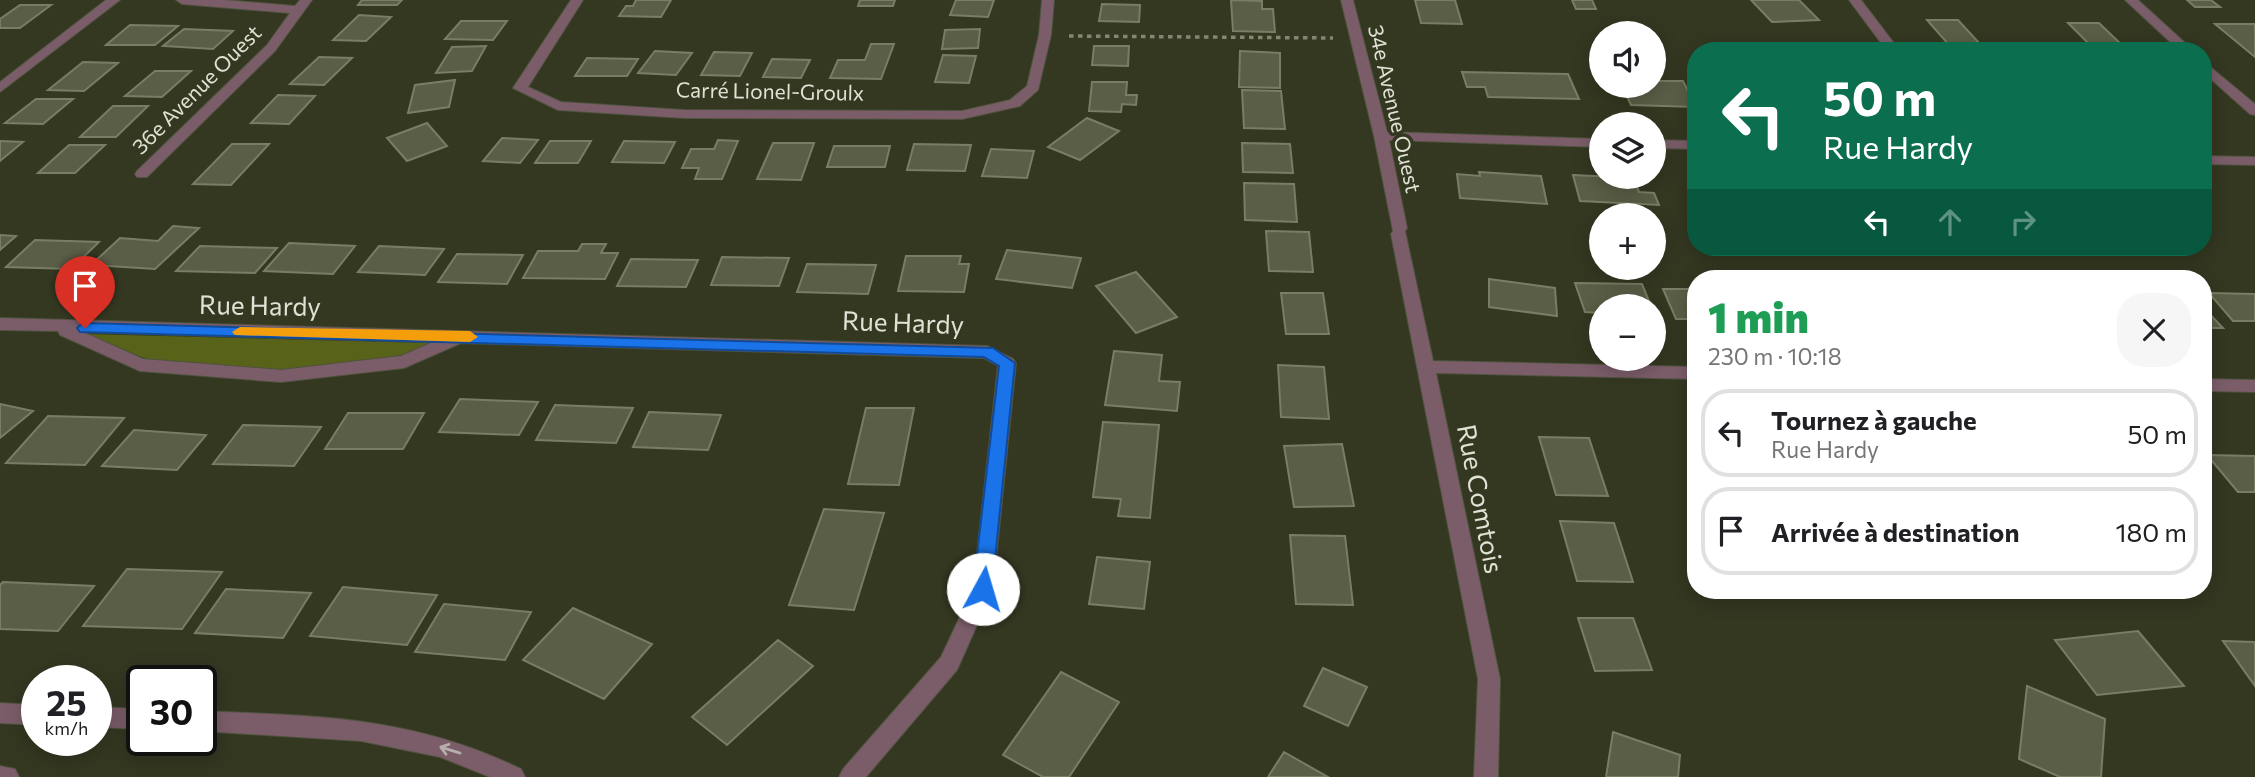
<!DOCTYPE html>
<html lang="fr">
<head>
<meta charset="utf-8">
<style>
	:root { --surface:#fff; --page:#f6f6f6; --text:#202124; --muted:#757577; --line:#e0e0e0 }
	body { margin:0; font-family:Commissioner,sans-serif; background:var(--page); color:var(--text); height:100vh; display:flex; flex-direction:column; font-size:26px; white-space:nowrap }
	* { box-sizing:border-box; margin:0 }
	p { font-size:23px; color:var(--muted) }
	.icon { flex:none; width:38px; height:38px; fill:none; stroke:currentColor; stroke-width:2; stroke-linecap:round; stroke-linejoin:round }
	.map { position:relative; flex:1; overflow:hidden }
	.details { position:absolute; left:1687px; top:270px; width:525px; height:329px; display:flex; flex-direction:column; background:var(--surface); border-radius:28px; box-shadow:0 4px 18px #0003 }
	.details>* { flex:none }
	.top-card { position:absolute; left:1687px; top:42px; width:525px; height:214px; border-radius:28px; box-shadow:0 4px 18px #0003; background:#0b6e4f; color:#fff; overflow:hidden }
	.controls { position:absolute; left:1589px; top:21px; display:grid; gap:14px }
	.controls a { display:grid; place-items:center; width:77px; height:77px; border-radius:50%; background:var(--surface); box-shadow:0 4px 18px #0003; font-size:35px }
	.speed { position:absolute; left:21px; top:665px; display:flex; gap:14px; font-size:35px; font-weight:700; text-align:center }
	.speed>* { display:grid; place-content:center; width:91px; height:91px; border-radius:50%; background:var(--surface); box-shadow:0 4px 18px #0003; line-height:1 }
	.speed small { font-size:18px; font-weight:400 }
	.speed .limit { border:4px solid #111; border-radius:10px; background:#fff; color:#111 }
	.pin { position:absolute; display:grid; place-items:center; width:60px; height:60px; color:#fff; margin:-72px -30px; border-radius:50% 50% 50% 0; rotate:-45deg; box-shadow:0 0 7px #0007 }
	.pin .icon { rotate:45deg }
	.me { position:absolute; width:77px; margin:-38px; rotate:6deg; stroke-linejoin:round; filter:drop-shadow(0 0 5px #0008) }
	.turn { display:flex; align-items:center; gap:24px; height:147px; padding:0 21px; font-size:32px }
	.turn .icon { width:91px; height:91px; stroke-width:2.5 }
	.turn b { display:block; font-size:49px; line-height:60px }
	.lanes { display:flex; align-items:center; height:66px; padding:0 21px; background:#0003; justify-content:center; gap:35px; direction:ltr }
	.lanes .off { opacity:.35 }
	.round { display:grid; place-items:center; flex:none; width:74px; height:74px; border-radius:28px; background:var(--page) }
	.summary { display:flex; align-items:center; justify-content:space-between; height:119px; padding:0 21px }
	h1 { font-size:42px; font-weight:800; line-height:52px; color:#1e9e55 }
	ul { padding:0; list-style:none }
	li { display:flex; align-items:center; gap:21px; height:88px; margin:0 14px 10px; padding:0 7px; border:4px solid var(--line); border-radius:28px }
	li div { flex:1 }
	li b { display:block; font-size:26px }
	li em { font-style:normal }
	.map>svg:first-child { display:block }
	.green { fill:#586218 }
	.building { fill:#5a5e46; stroke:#787d63; stroke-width:2 }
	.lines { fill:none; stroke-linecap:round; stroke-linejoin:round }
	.minor-casing { stroke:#4f533e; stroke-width:2 }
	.path { stroke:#838673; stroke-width:3.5; stroke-dasharray:4.5 4.5; stroke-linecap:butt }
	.minor { fill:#7b5d6a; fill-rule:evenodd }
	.oneway { stroke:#b7adaa }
	.route { fill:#1a73e8; stroke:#114b97; stroke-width:2 }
	.slow { fill:#f59e0b }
	.labels { text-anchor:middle; stroke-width:7; stroke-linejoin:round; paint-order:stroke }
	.far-street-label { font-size:21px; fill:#dfe2d4; stroke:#343821 }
	.street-label { font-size:26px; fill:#dfe2d4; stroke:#343821 }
</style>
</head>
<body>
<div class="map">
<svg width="2255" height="777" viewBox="0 0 2255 777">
	<rect width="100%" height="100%" fill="#343821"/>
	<path class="green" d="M87 334 430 343 403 355 287 370 151 361Z"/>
	<path class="building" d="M362 0H402L397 5H358Z
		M636 0H671L661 17 619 16 626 6H633Z
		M860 0H895L893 6H858Z
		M956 0H994L988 17 950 15Z
		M1231 0 1262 1V9H1273L1275 32 1233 31Z
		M1415 0H1455L1462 24 1421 23Z
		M1572 0H1592L1596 9H1576Z
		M1751 0H1799L1819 20 1772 22Z
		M2187 0H2211L2220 7H2195Z
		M1102 4 1140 5 1139 22 1099 21Z
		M20 5H51L20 28H0V19Z
		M359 15 391 17 366 41 333 40Z
		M1927 20H1958L1981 45H1949Z
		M461 21H507L493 40 445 39Z
		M2068 23H2099L2126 49H2094Z
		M2215 24H2255V57Z
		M130 25 178 26 155 45H106Z
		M184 29 233 31 213 49 163 46Z
		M980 29 978 48 942 49 945 30Z
		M871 44H894L881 79 830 78 838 60H865Z
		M486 46 472 71 436 73 452 47Z
		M1094 46H1129L1128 66 1092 65Z
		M655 51 692 53 676 75 638 73Z
		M1240 51 1280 53V88L1239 87Z
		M714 52 752 53 740 76 701 75Z
		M943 55 976 56 969 83 935 82Z
		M319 57 352 58 324 85 290 84Z
		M587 58 638 59 627 76H575Z
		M772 59 810 60 801 78 763 77Z
		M83 62 118 63 84 91 48 90Z
		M155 71H191L162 97 125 96Z
		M1462 72 1568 74 1579 99 1488 97 1485 87H1467Z
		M455 80 449 107 408 113 415 85Z
		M1654 81H1683L1696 107 1631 105 1622 86H1654Z
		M1092 82H1127L1126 95H1137L1136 105 1122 104 1121 112 1089 111Z
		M1242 90 1281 91 1285 129 1244 128Z
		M278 95 315 96 289 124 251 123Z
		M36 99H73L43 124 5 123Z
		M113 106H148L116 137H80Z
		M1087 118 1119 131 1080 160 1048 147Z
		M427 123 447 146 407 161 387 138Z
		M502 138 538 140 520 163 483 161Z
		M718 140 738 141 722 179H695L699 168H682L691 149H714Z
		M0 141 23 142 0 161Z
		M550 141H591L578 163H535Z
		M624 141 675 142 664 163 612 162Z
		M773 143H814L801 180 757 179Z
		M1242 143 1290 144 1293 173 1243 172Z
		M232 144H269L231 185 193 184Z
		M914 144 971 145 965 171 907 170Z
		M69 145H105L75 173H38Z
		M834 146H890L885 167H827Z
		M991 149 1034 151 1027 178 982 176Z
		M1479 172 1541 176 1547 204 1460 198 1457 174 1480 176Z
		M1573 175 1634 178 1639 192 1654 193 1659 205 1580 201Z
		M1244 183 1294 184 1297 222 1245 220Z
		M173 226 199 228 155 269 91 265 120 238 158 241Z
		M1266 231 1309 232 1313 272 1269 271Z
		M0 235 16 236 0 250Z
		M35 240 99 242 71 269 6 267Z
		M289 243 355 246 333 274 264 271Z
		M582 244H606L601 253H618L605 279 523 278 538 251H578Z
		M200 246 277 248 255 273 176 271Z
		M379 246 444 249 425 275 358 272Z
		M1007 250 1081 258 1072 288 996 279Z
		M457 254 523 255 507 284 438 282Z
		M906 256H961L959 264H969L964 292 898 291Z
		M722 257 789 258 779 286 711 285Z
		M631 259 698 260 686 287 617 286Z
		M807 264 876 265 868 294 797 292Z
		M1136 272 1177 317 1136 333 1096 286Z
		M1489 279 1555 288 1557 316 1489 307Z
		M1575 283 1642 284 1651 306H1601V313L1585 312Z
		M1663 289H1696V319H1676Z
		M1281 293H1323L1329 334H1286Z
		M2209 293 2255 294V321H2233Z
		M2203 307 2223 328H2203Z
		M1114 351 1162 355 1159 381 1180 382 1177 411 1105 405Z
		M1278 365 1324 367 1329 419 1281 417Z
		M460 399 538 402 519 435 439 432Z
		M0 404 33 411 0 438Z
		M555 405 633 408 616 443 536 440Z
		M866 408H914L899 485 848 484Z
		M649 412 721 415 708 450 633 447Z
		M348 413H424L403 449H325Z
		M48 416 124 418 85 465 6 463Z
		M1103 422 1159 425 1150 518 1118 516 1121 499 1093 497Z
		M243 425 321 427 294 466 213 464Z
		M134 430 206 435 177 470 102 466Z
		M1539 437 1589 438 1608 496 1556 495Z
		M1342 444 1354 506 1294 507 1284 446Z
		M2207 455 2255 456V492H2238Z
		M824 509 884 513 854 610 789 605Z
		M1560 521 1614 523 1633 582 1577 581Z
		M1290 535 1345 536 1353 605 1296 604Z
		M1097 557 1150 562 1144 609 1089 604Z
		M127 569 222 572 182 629 83 626Z
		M3 582 94 586 58 631 0 629V585Z
		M343 587 437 595 407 645 310 636Z
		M226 589 311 593 283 638 195 633Z
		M444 604 531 612 505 660 415 652Z
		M573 608 652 644 604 699 523 660Z
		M1578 618H1633L1652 670 1595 671Z
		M2138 631 2184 686 2097 695 2055 640Z
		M778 640 813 666 727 745 692 717Z
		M2223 641 2255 642V686Z
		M1323 668 1367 687 1348 726 1304 706Z
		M1061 672 1119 702 1069 777H1043L1003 755Z
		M2027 686 2105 719 2101 777H2060L2019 759Z
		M1613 732 1680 755 1678 777H1606Z
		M1284 752 1328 777H1268Z"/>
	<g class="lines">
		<defs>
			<path id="minor" d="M106 0H120L0 92V82Z
				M176 0H224L295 6 300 0H312L275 51 147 177H137L135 174 137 171 267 45 290 13 182 4Z
				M571 0H583L528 87 561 102 684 110 962 111 1010 100 1027 86 1039 35 1042 0H1054L1051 35 1038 90 1020 106 962 119 684 118 558 110 513 88Z
				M1341 0H1353L1387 132 1601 139V147L1389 140 1407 228 1405 231 1433 361 1696 367V379L1436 373 1500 679 1498 777H1474L1478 679 1391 234 1393 231 1374 136Z
				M1849 0H1861L1900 51H1887Z
				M2125 0H2138L2194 51H2180Z
				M2203 61 2255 104V115L2250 114 2203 72Z
				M1654 140 1696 141V149L1654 148Z
				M2203 156 2255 157V165L2203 164Z
				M0 318 987 346 1013 359 1016 363 993 589 957 670 866 777H839L843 769 941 657 973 589 998 366 984 358 461 343 404 368 281 382 140 371 60 335 58 331 0 330ZM83 332 433 342 401 356 281 370 143 359Z
				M2203 379 2255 380V392L2203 391Z
				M0 703 37 705V725L0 723Z
				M96 707 142 709V729L96 727Z
				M201 711C319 716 412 716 521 769L525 777H490L440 757 361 741 201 731Z
				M0 766 15 769 19 777H0Z"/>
		</defs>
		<use href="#minor" class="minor-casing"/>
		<path class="path" d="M1069 36 1333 38"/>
		<use href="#minor" class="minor"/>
	</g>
	<defs><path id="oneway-shaft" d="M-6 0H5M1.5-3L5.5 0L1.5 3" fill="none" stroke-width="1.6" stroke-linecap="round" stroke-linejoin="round" transform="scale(1.75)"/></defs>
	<use class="oneway" href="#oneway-shaft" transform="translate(450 750) rotate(-163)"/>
	<path class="route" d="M85 323 993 348 1015 363 992 589 989 594 983 597 976 594 973 589 999 366 984 357 80 332 77 328 80 325Z"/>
	<path class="slow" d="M240 327 470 331 478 337 470 342 235 335 232 332Z"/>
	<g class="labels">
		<g class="far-street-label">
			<text transform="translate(197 90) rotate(-45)" y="7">36e Avenue Ouest</text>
			<text transform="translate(770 92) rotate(1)" y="7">Carré Lionel-Groulx</text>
			<text transform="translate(1394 109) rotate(77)" y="7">34e Avenue Ouest</text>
		</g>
		<g class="street-label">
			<text transform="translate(260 306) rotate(1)" y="9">Rue Hardy</text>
			<text transform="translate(903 323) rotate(2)" y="9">Rue Hardy</text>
			<text transform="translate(1480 499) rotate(79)" y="9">Rue Comtois</text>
		</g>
	</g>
</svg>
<div class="controls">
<a><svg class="icon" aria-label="sound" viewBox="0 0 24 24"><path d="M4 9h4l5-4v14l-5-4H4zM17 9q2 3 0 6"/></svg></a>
<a><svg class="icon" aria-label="layers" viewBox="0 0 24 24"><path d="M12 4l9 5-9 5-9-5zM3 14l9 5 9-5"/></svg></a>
<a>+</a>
<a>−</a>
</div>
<div class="speed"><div>25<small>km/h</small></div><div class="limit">30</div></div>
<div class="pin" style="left:85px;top:328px;background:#d93025"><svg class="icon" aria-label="arrive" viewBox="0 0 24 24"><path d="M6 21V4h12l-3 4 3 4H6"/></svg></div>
<svg class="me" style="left:983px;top:589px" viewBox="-20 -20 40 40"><circle r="19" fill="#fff"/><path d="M0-13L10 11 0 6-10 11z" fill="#1a73e8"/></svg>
<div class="top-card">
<div class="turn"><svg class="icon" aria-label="left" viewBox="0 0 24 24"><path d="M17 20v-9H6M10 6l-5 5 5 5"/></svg><div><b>50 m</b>Rue Hardy</div></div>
<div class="lanes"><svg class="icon" aria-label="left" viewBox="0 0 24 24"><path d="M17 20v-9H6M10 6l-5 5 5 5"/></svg><svg class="icon off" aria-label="ahead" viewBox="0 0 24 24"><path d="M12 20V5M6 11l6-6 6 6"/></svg><svg class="icon off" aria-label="right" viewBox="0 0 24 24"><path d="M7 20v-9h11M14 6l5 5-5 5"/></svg></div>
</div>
<section class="details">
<div class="summary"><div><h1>1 min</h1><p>230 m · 10:18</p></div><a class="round"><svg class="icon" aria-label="close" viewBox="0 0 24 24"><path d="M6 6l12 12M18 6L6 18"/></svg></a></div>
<ul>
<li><svg class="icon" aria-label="left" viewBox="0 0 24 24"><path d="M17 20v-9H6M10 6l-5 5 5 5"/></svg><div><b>Tournez à gauche</b><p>Rue Hardy</p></div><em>50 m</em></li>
<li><svg class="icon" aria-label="arrive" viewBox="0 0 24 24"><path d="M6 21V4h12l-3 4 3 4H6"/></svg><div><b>Arrivée à destination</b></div><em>180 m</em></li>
</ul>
</section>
</div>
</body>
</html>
